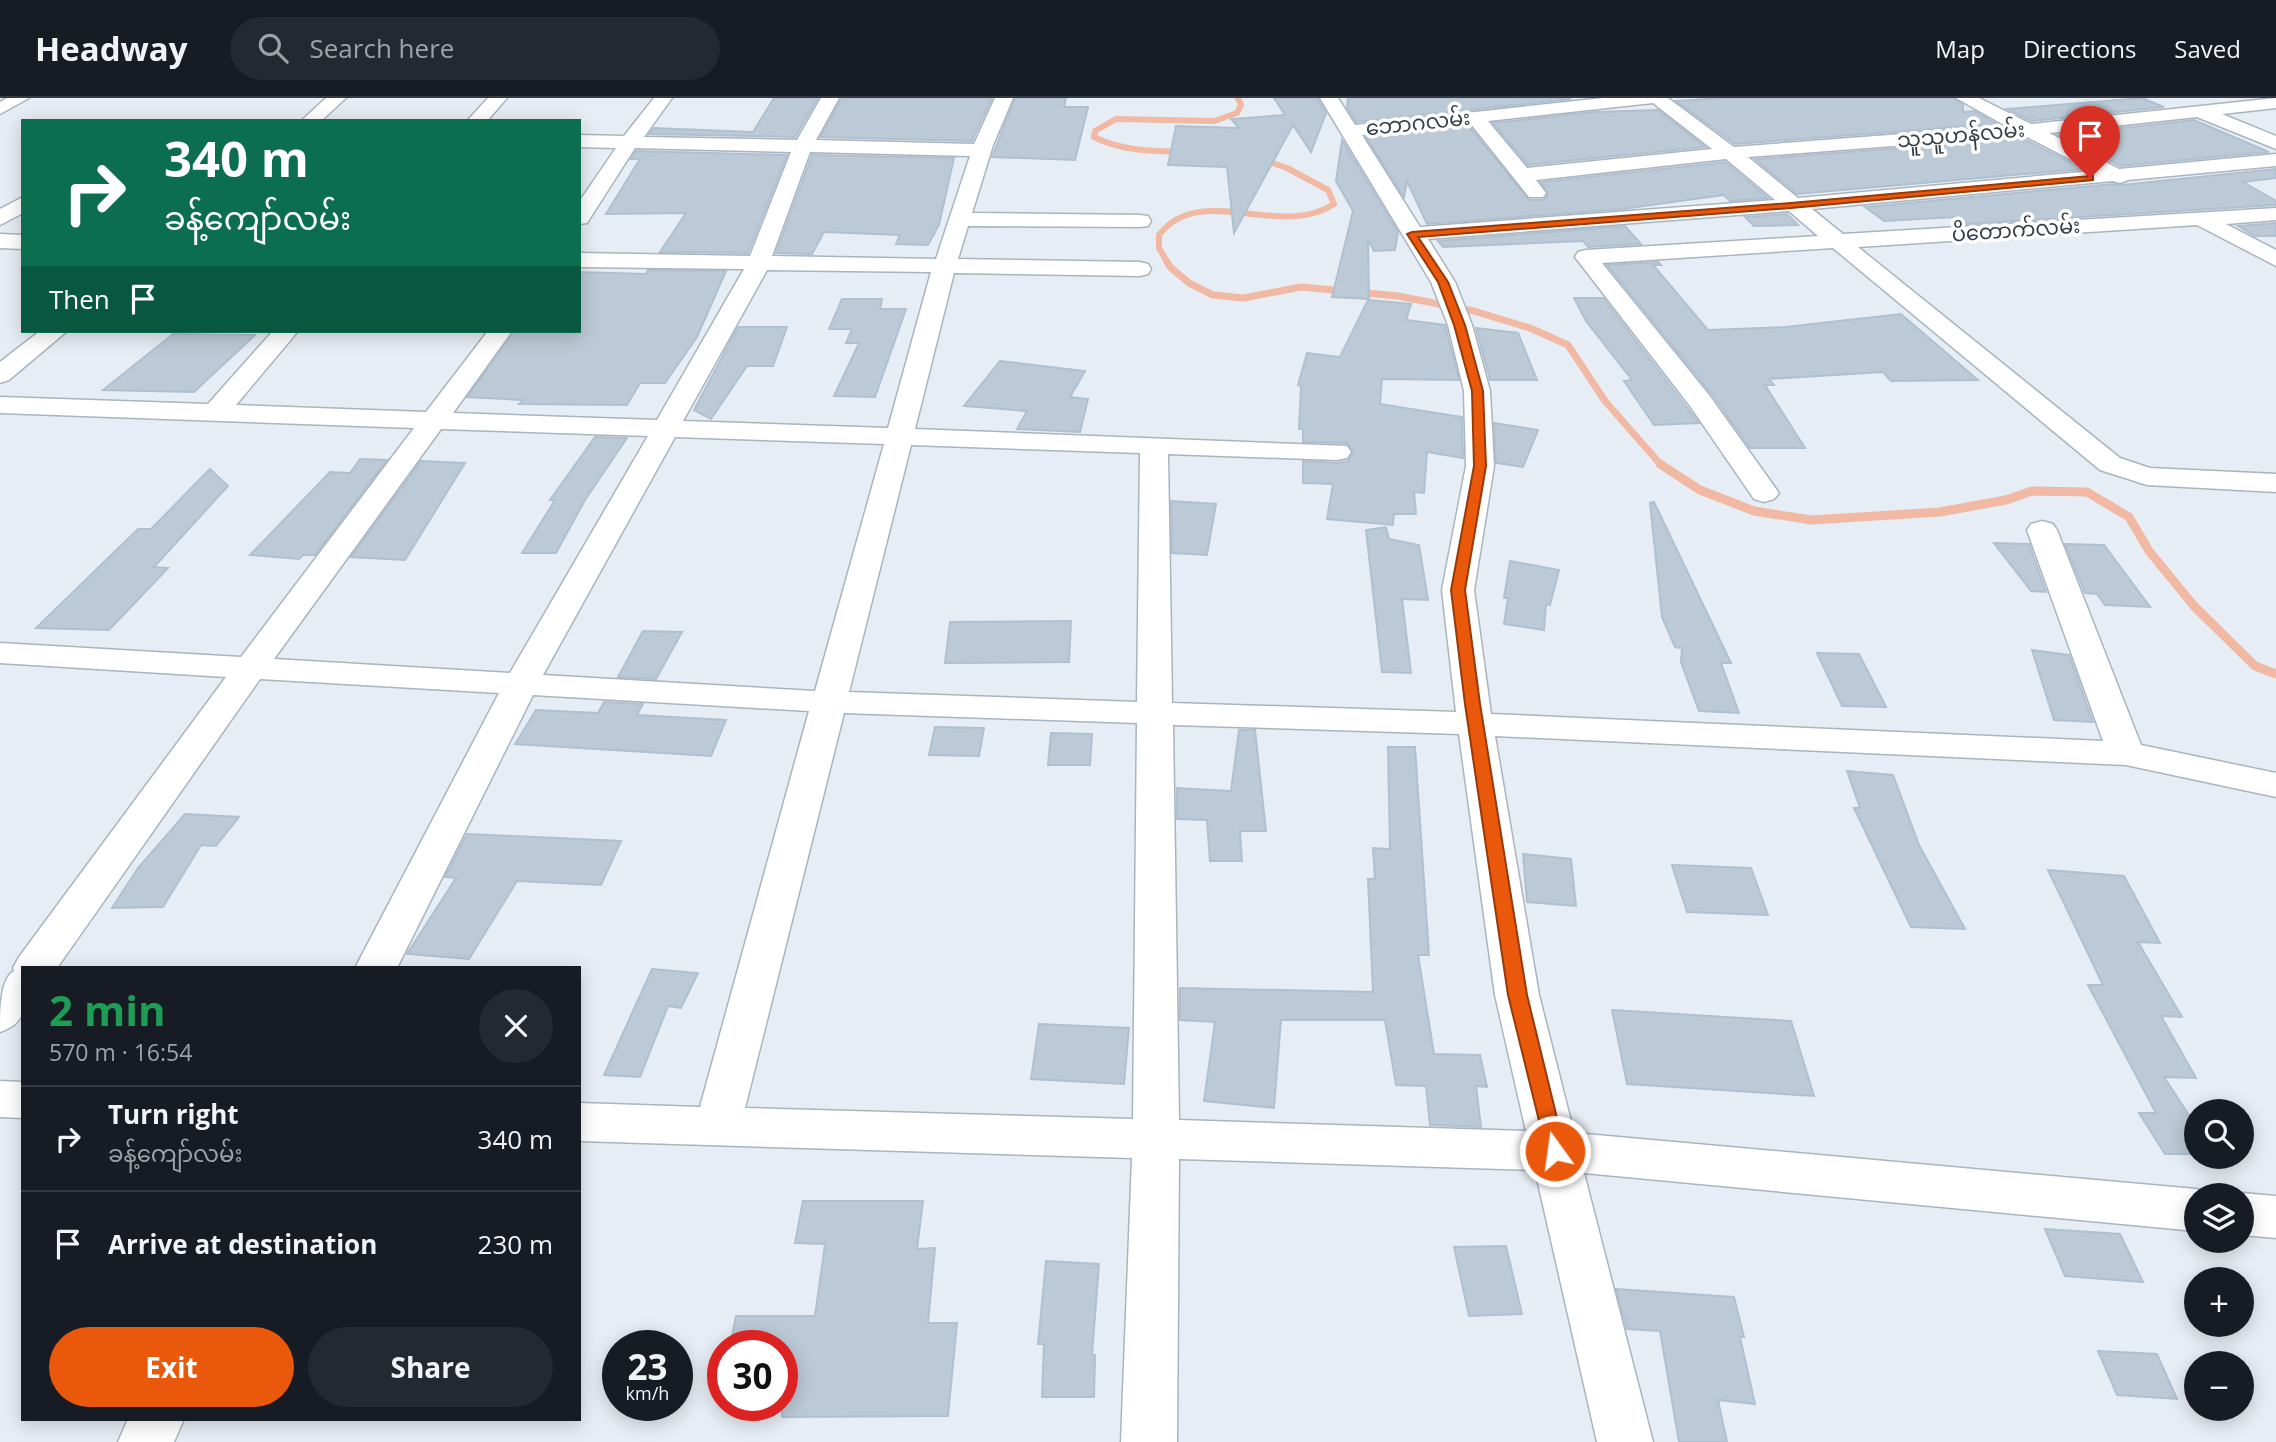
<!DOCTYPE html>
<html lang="en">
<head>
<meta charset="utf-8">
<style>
	:root { --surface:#171b24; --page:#242831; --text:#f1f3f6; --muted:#9ea1a6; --line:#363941; --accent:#ea580c }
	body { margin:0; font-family:"Open Sans","Noto Sans Myanmar",sans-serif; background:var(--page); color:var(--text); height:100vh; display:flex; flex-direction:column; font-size:26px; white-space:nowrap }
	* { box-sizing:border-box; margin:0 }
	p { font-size:23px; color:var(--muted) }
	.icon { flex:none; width:38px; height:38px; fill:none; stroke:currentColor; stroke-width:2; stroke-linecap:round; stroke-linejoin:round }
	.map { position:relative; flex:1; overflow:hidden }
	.drawer { position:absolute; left:21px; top:868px; width:560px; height:455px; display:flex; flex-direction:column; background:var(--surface); border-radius:0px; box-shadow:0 4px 18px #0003 }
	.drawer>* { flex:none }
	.hud { position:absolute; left:21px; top:21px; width:560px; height:214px; border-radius:0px; box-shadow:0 4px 18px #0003; background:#0b6e4f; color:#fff; overflow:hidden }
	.buttons { position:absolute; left:2184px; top:1001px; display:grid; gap:14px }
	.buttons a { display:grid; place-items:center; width:70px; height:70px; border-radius:50%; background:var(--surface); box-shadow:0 4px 18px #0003; font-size:35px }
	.speed { position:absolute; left:602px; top:1232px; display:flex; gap:14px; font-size:35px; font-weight:700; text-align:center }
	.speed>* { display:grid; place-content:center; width:91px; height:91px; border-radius:50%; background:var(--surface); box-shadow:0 4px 18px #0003; line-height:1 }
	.speed small { font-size:18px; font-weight:400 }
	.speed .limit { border:10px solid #d22; background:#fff; color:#111 }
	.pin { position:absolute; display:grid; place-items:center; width:60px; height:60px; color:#fff; margin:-72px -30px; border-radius:50% 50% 50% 0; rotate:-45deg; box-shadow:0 0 7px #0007 }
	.pin .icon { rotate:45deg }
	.me { position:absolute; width:77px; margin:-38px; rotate:346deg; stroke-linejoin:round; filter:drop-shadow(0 0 5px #0008) }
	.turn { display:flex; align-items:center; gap:24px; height:147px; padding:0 28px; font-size:32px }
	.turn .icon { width:91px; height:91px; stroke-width:2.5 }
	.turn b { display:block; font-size:49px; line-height:60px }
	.then { display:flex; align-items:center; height:66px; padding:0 28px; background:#0003; gap:14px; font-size:26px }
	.round { display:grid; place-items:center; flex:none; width:74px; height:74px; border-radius:37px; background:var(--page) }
	.head { display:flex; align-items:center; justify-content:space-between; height:119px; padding:0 28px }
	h1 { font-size:42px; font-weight:700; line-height:52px; color:#1e9e55 }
	.button { display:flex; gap:14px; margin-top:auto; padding:14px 28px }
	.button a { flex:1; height:80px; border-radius:42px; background:var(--accent); color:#fff; font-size:28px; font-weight:700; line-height:80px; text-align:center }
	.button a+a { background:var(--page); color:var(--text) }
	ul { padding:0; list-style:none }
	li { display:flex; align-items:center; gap:21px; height:105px; padding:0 28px; border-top:2px solid var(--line) }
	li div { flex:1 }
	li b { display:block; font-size:26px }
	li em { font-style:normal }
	header { display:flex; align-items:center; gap:42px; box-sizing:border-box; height:98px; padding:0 35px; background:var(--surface); border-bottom:2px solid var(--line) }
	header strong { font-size:33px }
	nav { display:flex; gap:38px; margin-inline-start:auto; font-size:24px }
	.search { width:490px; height:63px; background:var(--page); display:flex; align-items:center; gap:18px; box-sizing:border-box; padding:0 24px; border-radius:38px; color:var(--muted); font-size:26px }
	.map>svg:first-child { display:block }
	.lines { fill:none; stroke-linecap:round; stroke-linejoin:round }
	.stream-far2 { stroke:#f1b9a3; stroke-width:6 }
	.stream-far1 { stroke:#f1b9a3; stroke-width:7 }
	.stream { stroke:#f1b9a3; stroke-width:9 }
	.building { fill:#bcc9d6; stroke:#afc1d0; stroke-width:2 }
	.minor-casing { stroke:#aab4bf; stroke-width:3 }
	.minor { fill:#fff; fill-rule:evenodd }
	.route { fill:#ea580c; stroke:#983908; stroke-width:2 }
	.labels { text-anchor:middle; stroke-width:7; stroke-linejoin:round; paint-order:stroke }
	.far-street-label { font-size:21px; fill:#363f47; stroke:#fff }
</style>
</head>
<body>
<header>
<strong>Headway</strong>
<div class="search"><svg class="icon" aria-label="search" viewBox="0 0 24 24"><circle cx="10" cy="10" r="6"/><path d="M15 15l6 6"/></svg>Search here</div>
<nav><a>Map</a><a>Directions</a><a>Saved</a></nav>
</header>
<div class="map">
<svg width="2276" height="1344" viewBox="0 0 2276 1344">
	<rect width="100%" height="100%" fill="#e7edf4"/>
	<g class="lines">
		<path class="stream-far2" d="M1182 54C1151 53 1122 53 1094 39L1095 33 1116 21 1214 23 1237 15 1241 7 1238 0
			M1167 164 1159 150V137C1200 83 1280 142 1334 106L1328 92 1287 70 1261 61"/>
		<path class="stream-far1" d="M1166 162 1170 169 1189 185 1213 197 1243 200 1301 189 1398 198 1474 213 1530 230 1568 247 1605 303 1662 368"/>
		<path class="stream" d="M1660 366 1700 392 1754 413 1811 422 1940 414 2006 402 2032 393 2087 394 2129 419 2149 453 2194 508 2255 568 2276 576"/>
	</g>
	<path class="building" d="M774 0H818L795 39 649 36 654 30 753 34Z
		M842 0H992L972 43 820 39Z
		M1015 0H1066L1064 9H1088L1075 62 992 59Z
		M1274 0H1317L1326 15 1311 54 1293 27 1234 135 1227 69 1168 67 1176 28 1239 30 1231 21 1285 17Z
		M1348 0H1569L1570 1 1356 24 1347 9Z
		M1721 0H1954L1963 7V14L1974 13 1997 26 1735 46 1676 3Z
		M2142 0 2164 9 2031 23 2007 11Z
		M1658 12 1705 49 1528 67 1493 25 1594 14Z
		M2194 22 2269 54 2120 68 2058 37Z
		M1469 28 1529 102H1543L1548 97 1541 84 1725 64 1768 100 1730 103 1724 97 1622 111 1427 126 1407 83 1404 99 1366 39Z
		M2024 41 2084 71 1797 96 1755 61Z
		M1342 42 1398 134 1395 152 1374 153 1368 142 1369 201 1332 199 1353 113 1336 83Z
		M636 53 787 57 748 155 660 154 686 115 606 116 640 61H631Z
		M812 57 954 60 939 127 928 147 896 146 900 137 824 134 812 156 776 155Z
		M2276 71V80L2243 84 2276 103V107L1966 126 1956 119 1884 123 1865 109 2113 86 2121 87Z
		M1787 116 1798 127 1754 128 1745 119Z
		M2276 125V138H2255L2238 128Z
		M1625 128 1641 146 1588 149 1583 143 1443 149 1438 143Z
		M1658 164 1661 167H1653L1708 232 1785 229 1901 216 1978 282 1891 283 1883 274 1769 281 1774 287H1765L1805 350H1750L1711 295 1607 167Z
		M648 172 726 173 697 239 665 285H640L627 307 519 306 523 302 467 299 515 233H579V174L646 176Z
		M1574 200H1603L1699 325 1654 327 1624 283 1632 282 1586 223Z
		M842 201H882L880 211H906L875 299 834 298 859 245H846L852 231H829Z
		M1368 202 1411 206 1406 222 1445 227 1459 282 1382 281 1380 306 1462 319 1463 360 1427 354 1424 395 1414 394 1416 416H1394L1393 427 1327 421 1333 386 1303 385V363L1338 365 1348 363 1353 355 1347 345 1303 344V331H1299L1301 288 1298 287 1307 255 1340 259Z
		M738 229H787L773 268H747L711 321 694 312Z
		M1476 230 1518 235 1537 282H1490Z
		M173 236 255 237 194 294 103 292Z
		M1000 263 1085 273 1070 299 1088 301 1080 334 1017 331 1027 313 964 308Z
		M1494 325 1538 332 1523 369 1496 365Z
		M595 339 627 340 585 402 556 455H522L555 402H550Z
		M360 361 387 362 315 457H303L299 461 250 457 330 374 350 375Z
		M421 363 465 365 405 462 351 459Z
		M210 371 228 388 154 469 168 470 109 532 36 530 138 431H151Z
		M1171 403 1216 406 1207 457 1172 455Z
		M1654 404 1731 565H1721L1739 615 1699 613 1681 564 1682 550 1675 549 1662 519 1650 405Z
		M1386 429 1389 441 1419 447 1428 502 1402 501 1411 575 1382 574 1366 432Z
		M1994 445 2029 446 2046 494 2031 493Z
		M2065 446 2104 447 2150 509 2105 507 2097 496 2085 495Z
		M1510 463 1559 472 1550 507 1546 506 1544 532 1504 526 1508 500H1504Z
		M1071 523 1069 564 945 565 950 524Z
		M643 533 682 534 656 581 618 579Z
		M2032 552 2069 557 2093 624 2054 622Z
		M1817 555 1859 556 1886 609 1842 608Z
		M604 604 643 606 637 617 726 622 711 658 515 646 536 612 598 615Z
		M935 629 984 630 979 658 929 657Z
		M1239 632H1255L1266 733H1240L1242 763H1210L1207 722 1177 721V690L1231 693Z
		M1051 635 1092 636 1090 667H1048Z
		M1388 649H1415L1429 857H1418L1434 956 1480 957 1487 989 1476 988 1481 1029 1430 1027 1426 988 1396 987 1385 922H1281L1274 1010 1204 1003 1215 924 1180 922V890L1373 894 1368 781H1375L1373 750 1390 751Z
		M1847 673 1893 677 1919 747 1965 831 1911 829 1854 710H1860Z
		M185 716 239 719 216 748 201 747 163 809 112 810 138 770Z
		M467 736 621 743 601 787 517 783 469 861 407 856 456 780 445 779Z
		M1523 756 1571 761 1576 808 1527 804Z
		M1672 767 1751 770 1768 817 1687 814Z
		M2048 772 2124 778 2160 845 2138 844 2182 919 2161 918 2196 980 2164 979 2196 1028V1056H2165L2139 1015H2156L2088 887H2103Z
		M652 871 698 875 681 910 668 908 640 979 604 977Z
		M1612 912 1791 923 1814 998 1627 986Z
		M1039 926 1129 930 1124 986 1031 981Z
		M803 1103H923L917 1151 935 1150 928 1225H957L948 1318 782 1319V1248H730L736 1218H815L825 1146 795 1145Z
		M2045 1131 2120 1136 2143 1184 2065 1178Z
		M1506 1148 1522 1216 1469 1218 1454 1149Z
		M1046 1163 1099 1166 1092 1257H1095L1094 1299H1042L1044 1246H1038Z
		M1616 1191 1734 1199 1744 1239H1740L1755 1306 1718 1302 1727 1344H1679L1660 1233 1627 1231Z
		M2098 1253 2157 1256 2177 1301 2117 1297Z"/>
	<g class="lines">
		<defs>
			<path id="minor" d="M7 0H29L0 16V4Z
				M326 0H346L321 23H301Z
				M488 0H507L487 23H467Z
				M654 0H672L644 39 797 42 821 0H839L816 42 974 46 995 0H1013L993 47 972 115 1140 117 1148 118 1151 123 1148 128 1140 129 968 128 958 161 1140 164 1148 166 1151 171 1148 176 1140 178 954 175 915 331 1347 348 1351 354 1347 360 1337 362 1168 356 1172 605 1456 614 1442 492 1466 368 1464 293 1448 227 1431 184 1320 0H1338L1355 27 1603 0H1668L1734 49 2006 28 1956 0H1979L2031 26 2276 0V10L2222 16 2276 38V51L2197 19 2049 35 2119 71 2276 56V68L2128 82 2120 85 2113 83 1812 111 1843 136 2276 110V122L2226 126 2276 152V168L2197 127 1858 149 2120 360 2150 370 2276 376V394L2147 387 2100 372 1833 150 1602 165 1709 297 1779 395 1774 401 1764 404 1754 401 1690 308 1575 159 1578 154 1586 152 1818 138 1789 113 1428 141 1455 184 1472 227 1490 293 1494 368 1474 492 1491 616 2103 643 2027 432 2031 426 2042 423 2053 426 2057 432 2141 647 2276 675V699L2126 667 1495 638 1539 897 1574 1035 2196 1091 2213 1097H2196V1133L1584 1075 1653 1344H1597L1535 1072 1179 1061 1177 1344H1121L1132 1060 579 1043V1005L700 1009 809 613 533 597 397 870H355L499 595 260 581 57 870H23C23 900 33 923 0 934 0 915 0 880 14 873L13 870 19 859 226 579 0 565V545L241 559 414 330 0 315V299L208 306 273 233H298L236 307 426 314 488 233H512L453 315 657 322 744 171 579 169V155L750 158 791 54 635 50 587 125 579 126V104L616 50 579 49V37L624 38ZM1653 5 1712 51 1527 70 1488 23ZM1470 25 1529 99H1543L1546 95 1536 82 1726 61 1775 102 1420 129 1362 37ZM2025 38 2093 73 1798 100 1748 59ZM810 54 970 58 936 161 772 158ZM767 172 931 174 888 330 683 323ZM441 331 648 338 510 575 274 561ZM675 339 884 346 815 593 543 577ZM911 347 1140 355 1137 604 849 594ZM844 615 1137 625 1133 1021 745 1010ZM1173 627 1459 636 1495 897 1526 1033 1179 1022Z
				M23 99V115L0 127V111Z
				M0 136 23 137V151L0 150Z
				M40 233H67L9 282 0 285V264Z
				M0 983 23 984V1020L0 1019Z
				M2242 1095 2276 1098V1140L2242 1137V1097H2235Z
				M128 1321H184L174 1344H118Z"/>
		</defs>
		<use href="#minor" class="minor-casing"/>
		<use href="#minor" class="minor"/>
	</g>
	<path class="route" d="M2090 78H2093V82L1791 110 1418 139 1448 184 1465 227 1483 293 1486 368 1465 492 1480 606 1527 897 1565 1053 1562 1059 1555 1062 1548 1059 1508 897 1465 606 1451 492 1474 368 1472 293 1454 227 1438 184 1407 136 1412 134 1791 105Z"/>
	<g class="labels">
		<g class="far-street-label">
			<text transform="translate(1418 25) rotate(-6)" y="7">ဘောဂလမ်း</text>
			<text transform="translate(1961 37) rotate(-5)" y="7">သူသူဟန်လမ်း</text>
			<text transform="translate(2016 132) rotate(-4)" y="7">ပိတောက်လမ်း</text>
		</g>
	</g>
</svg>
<div class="buttons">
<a><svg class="icon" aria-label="search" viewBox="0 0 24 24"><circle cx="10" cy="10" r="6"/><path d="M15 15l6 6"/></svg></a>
<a><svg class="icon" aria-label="layers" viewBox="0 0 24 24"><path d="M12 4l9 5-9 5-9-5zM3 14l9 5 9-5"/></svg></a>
<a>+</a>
<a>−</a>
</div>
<div class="speed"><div>23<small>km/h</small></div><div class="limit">30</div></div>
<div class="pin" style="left:2090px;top:80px;background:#d93025"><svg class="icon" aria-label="arrive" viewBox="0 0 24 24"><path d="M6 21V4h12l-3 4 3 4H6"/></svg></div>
<svg class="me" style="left:1555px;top:1053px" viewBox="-20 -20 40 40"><circle r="17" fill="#ea580c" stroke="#fff" stroke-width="3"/><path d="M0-11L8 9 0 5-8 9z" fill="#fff"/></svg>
<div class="hud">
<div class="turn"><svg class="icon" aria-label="right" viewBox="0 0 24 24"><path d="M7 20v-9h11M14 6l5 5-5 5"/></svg><div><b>340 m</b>ခန့်ကျော်လမ်း</div></div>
<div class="then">Then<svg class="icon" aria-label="arrive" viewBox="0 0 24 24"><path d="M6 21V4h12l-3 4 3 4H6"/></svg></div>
</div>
<section class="drawer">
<div class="head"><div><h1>2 min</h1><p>570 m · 16:54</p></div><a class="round"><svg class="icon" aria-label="close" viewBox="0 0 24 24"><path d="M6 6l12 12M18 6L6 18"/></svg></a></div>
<ul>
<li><svg class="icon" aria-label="right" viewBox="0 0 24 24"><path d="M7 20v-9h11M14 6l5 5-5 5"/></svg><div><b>Turn right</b><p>ခန့်ကျော်လမ်း</p></div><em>340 m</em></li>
<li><svg class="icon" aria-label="arrive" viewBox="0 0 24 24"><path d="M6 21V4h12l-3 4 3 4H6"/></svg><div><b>Arrive at destination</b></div><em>230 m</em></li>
</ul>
<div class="button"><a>Exit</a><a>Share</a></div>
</section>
</div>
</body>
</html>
